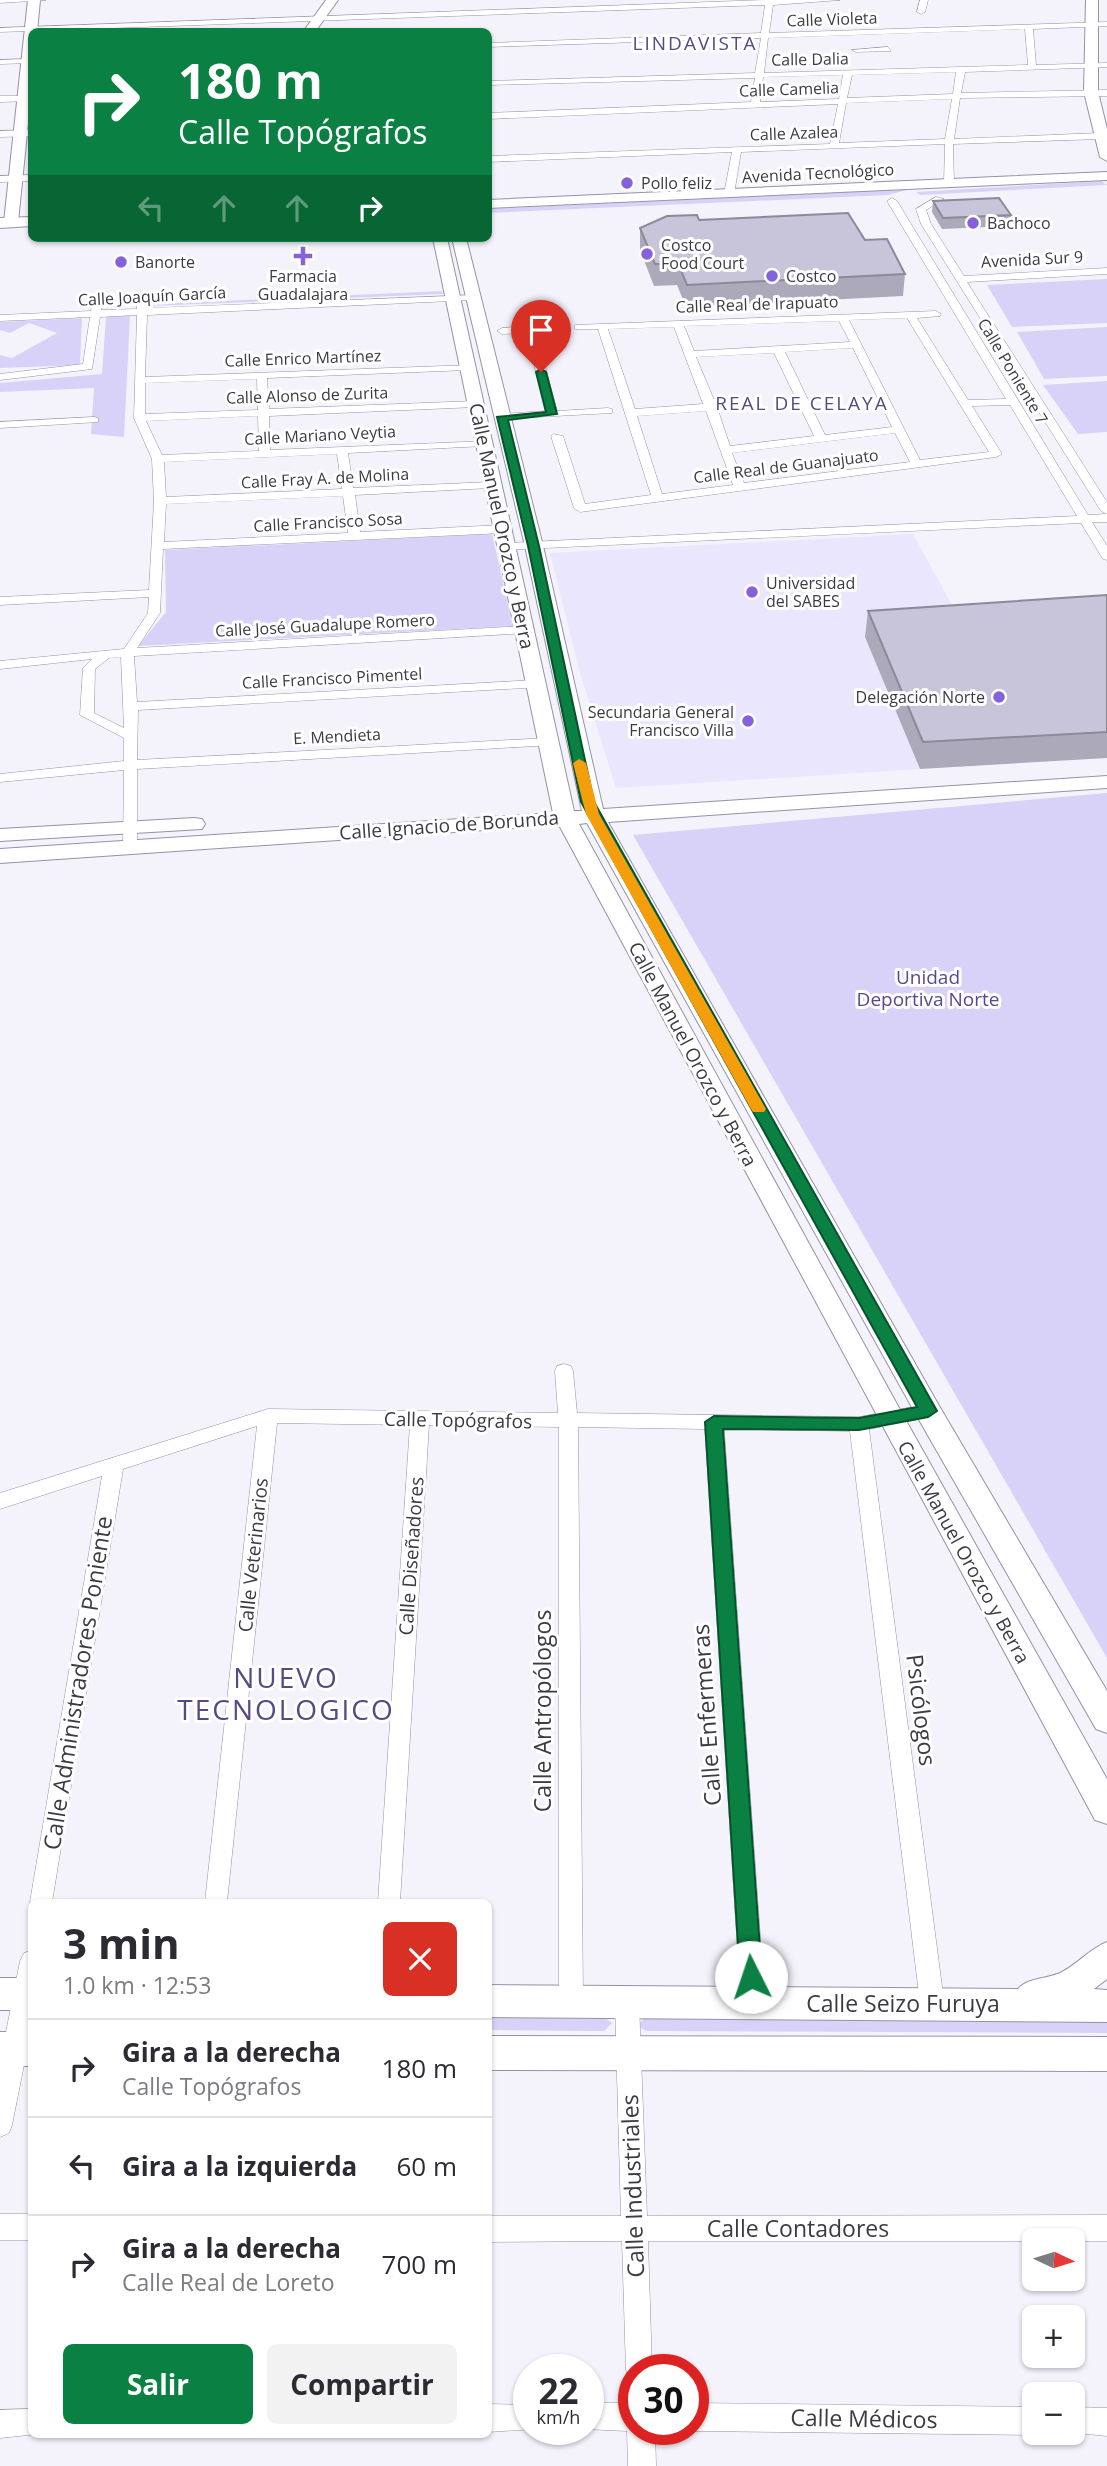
<!DOCTYPE html>
<html lang="es">
<head>
<meta charset="utf-8">
<style>
	:root { --surface:#fff; --page:#f2f2f3; --text:#2b2b33; --muted:#7c7c81; --line:#e1e1e2; --accent:#0b8043 }
	body { margin:0; font-family:"Open Sans",sans-serif; background:var(--page); color:var(--text); height:100vh; display:flex; flex-direction:column; font-size:26px; white-space:nowrap }
	* { box-sizing:border-box; margin:0 }
	p { font-size:23px; color:var(--muted) }
	.icon { flex:none; width:38px; height:38px; fill:none; stroke:currentColor; stroke-width:2; stroke-linecap:round; stroke-linejoin:round }
	.map { position:relative; flex:1; overflow:hidden }
	.panel { position:absolute; left:28px; top:1899px; width:464px; height:539px; display:flex; flex-direction:column; background:var(--surface); border-radius:10px; box-shadow:0 2px 5px #0004 }
	.panel>* { flex:none }
	.guide { position:absolute; left:28px; top:28px; width:464px; height:214px; border-radius:10px; box-shadow:0 2px 5px #0004; background:#0b8043; color:#fff; overflow:hidden }
	.needle { width:46px; rotate:94deg }
	.fabs { position:absolute; left:1022px; top:2228px; display:grid; gap:14px }
	.fabs a { display:grid; place-items:center; width:63px; height:63px; border-radius:10px; background:var(--surface); box-shadow:0 2px 5px #0004; font-size:35px }
	.speed { position:absolute; left:513px; top:2354px; display:flex; gap:14px; font-size:35px; font-weight:700; text-align:center }
	.speed>* { display:grid; place-content:center; width:91px; height:91px; border-radius:50%; background:var(--surface); box-shadow:0 2px 5px #0004; line-height:1 }
	.speed small { font-size:18px; font-weight:400 }
	.speed .limit { border:10px solid #d22; background:#fff; color:#111 }
	.pin { position:absolute; display:grid; place-items:center; width:60px; height:60px; color:#fff; margin:-72px -30px; border-radius:50% 50% 50% 0; rotate:-45deg; box-shadow:0 0 7px #0007 }
	.pin .icon { rotate:45deg }
	.me { position:absolute; width:77px; margin:-38px; rotate:356deg; stroke-linejoin:round; filter:drop-shadow(0 0 5px #0008) }
	.turn { display:flex; align-items:center; gap:24px; height:147px; padding:0 35px; font-size:32px }
	.turn .icon { width:91px; height:91px; stroke-width:2.5 }
	.turn b { display:block; font-size:49px; line-height:60px }
	.lanes { display:flex; align-items:center; height:66px; padding:0 35px; background:#0003; justify-content:center; gap:35px; direction:ltr }
	.lanes .off { opacity:.35 }
	.round { display:grid; place-items:center; flex:none; width:74px; height:74px; border-radius:10px; background:var(--page) }
	.overview { display:flex; align-items:center; justify-content:space-between; height:119px; padding:0 35px }
	h1 { font-size:42px; font-weight:700; line-height:52px }
	.primary-button { display:flex; gap:14px; margin-top:auto; padding:14px 35px }
	.primary-button a { flex:1; height:80px; border-radius:10px; background:var(--accent); color:#fff; font-size:28px; font-weight:700; line-height:80px; text-align:center }
	.primary-button a+a { background:var(--page); color:var(--text) }
	ul { padding:0; list-style:none }
	li { display:flex; align-items:center; gap:21px; height:98px; padding:0 35px; border-top:2px solid var(--line) }
	li div { flex:1 }
	li b { display:block; font-size:26px }
	li em { font-style:normal }
	.map>svg:first-child { display:block }
	.built { fill:#e9e6fd }
	.green { fill:#d8d2f9 }
	.lines { fill:none; stroke-linecap:round; stroke-linejoin:round }
	.street-casing { stroke:#9592a6; stroke-width:1 }
	.secondary-casing { stroke:#9592a6; stroke-width:2 }
	.primary-casing { stroke:#9592a6; stroke-width:2 }
	.street { fill:#fff; fill-rule:evenodd }
	.secondary { fill:#fff; fill-rule:evenodd }
	.primary { fill:#fff; fill-rule:evenodd }
	.wall { fill:#aca9bb }
	.building { fill:#c8c4da; stroke:#8c8999; stroke-width:2 }
	.route { fill:#0b8043; stroke:#07532c; stroke-width:2 }
	.slow { fill:#f59e0b }
	.poi-dot { fill:#8462dc; stroke:#fff; stroke-width:2.5 }
	.labels { text-anchor:middle; stroke-width:6; stroke-linejoin:round; paint-order:stroke }
	.far-street-label { font-size:16px; fill:#3c3a43; stroke:#fff }
	.far-poi-label { font-size:16px; fill:#3c3a43; stroke:#fff; text-anchor:start }
	.far-quarter-label { font-size:19px; letter-spacing:2px; fill:#574886; stroke:#fff }
	.street-label { font-size:19px; fill:#3c3a43; stroke:#fff }
	.park-label { font-size:19px; fill:#59488d; stroke:#fff }
	.near-street-label { font-size:23px; fill:#3c3a43; stroke:#fff }
	.near-quarter-label { font-size:28px; letter-spacing:2px; fill:#574886; stroke:#fff }
</style>
</head>
<body>
<div class="map">
<svg width="1107" height="2466" viewBox="0 0 1107 2466">
	<rect width="100%" height="100%" fill="#f4f3fc"/>
	<path class="built" d="M913 534 966 630 866 637 920 769 616 788 580 673 550 553Z"/>
	<path class="green" d="M1101 181 1107 185 920 195 916 192Z
		M911 189 888 195 488 213V209Z
		M1107 279V323L1012 327 987 285Z
		M442 291 443 294 151 306 154 304Z
		M130 316 124 437 91 434 94 388 0 392V383L102 374 106 317Z
		M82 318 80 365 0 368V355L12 358 57 333 29 323 10 333 0 330V322Z
		M1107 327V376L1044 379 1017 332Z
		M1107 381V432L1078 434 1043 385Z
		M492 534 513 626 138 646 166 612 165 550Z
		M1107 793V1658L633 835Z
		M488 2014 603 2016 612 2023 604 2031 488 2030Z
		M645 2017 1107 2019V2033L647 2031 637 2026Z"/>
	<g class="lines">
		<defs>
			<path id="street" d="M0 0H46L0 3Z
				M766 0H840L773 5 769 33 1107 22V26L1033 29 1036 65 1107 63V67L965 72 961 93 1107 90V96L960 98 954 139 1100 133 1104 136 1100 139 953 144 954 184 949 187 944 184 945 144 741 152 734 194 729 197 724 194 732 152 488 162V156L830 144 838 104 488 119V113L751 102 755 78 488 85V81L755 73 761 38 488 47V43L761 33 765 5 0 32V28ZM1025 29 1028 65 764 73 768 38ZM956 72 953 94 847 98 852 75ZM843 75 839 99 760 102 763 77ZM952 99 945 139 839 143 846 103Z
				M920 0H928L925 12 921 14 917 12Z
				M888 47 891 51 856 52 852 50Z
				M32 59V63L0 64V60Z
				M0 96H32V101L0 102Z
				M32 130V136L0 137V131Z
				M32 175V181L0 182V176Z
				M936 197 944 199 926 210 931 224 964 276 1107 268V274L967 282 1107 502V522H1092L1107 546V560L1103 559 1081 523 502 550V544L506 543 1077 516 1010 405 972 406 1002 454 996 457 580 512 574 508 551 436 553 434 563 436 585 504 651 495 598 329H575V325L936 311 941 314 940 316 917 318 968 400 1006 399 887 201 892 198 897 201 1088 515 1107 514 1101 511 921 224 916 209ZM907 318 989 452 920 460 849 320ZM839 321 850 342 694 351 684 326ZM674 327 703 404 635 409 608 329ZM853 348 892 427 825 435 785 352ZM774 353 814 436 730 446 717 407 696 357ZM706 411 733 485 662 494 637 416ZM895 433 910 462 744 483 732 453Z
				M477 295V299L473 300 147 315 145 377 472 365V369L468 370 267 378 269 409 476 401 481 404 476 407 269 416 270 450 488 441V445L484 446 348 453 353 488 491 482 497 485 491 488 355 495 360 532 503 525 509 529 503 533 163 549 160 613 137 648 524 626 530 630 528 633 134 656 137 702 536 680 541 681V687L138 710 137 760 548 738 553 739V745L137 769V846L130 850 123 846 124 770 0 782V774L124 761V738L80 715 83 668 92 659 0 669V661L124 649 148 613 149 597 0 605V597L149 590 154 501 152 459 134 418 137 315 100 317 92 369 0 380V374L83 364 90 317 0 321V315L91 311 92 304 97 301 102 304 101 310 137 309V302L142 299 147 302V308ZM257 379 258 410 145 414V383ZM258 416 259 451 162 455 146 421ZM337 454 342 489 166 497 164 462ZM343 496 348 533 164 542 166 504ZM121 657 124 728 94 713 95 669 109 658Z
				M530 326 557 325 562 328 557 331 536 332 557 411 608 408 612 409V413L498 419 497 417 502 414 546 411 526 333 502 334 497 331 502 328Z
				M94 417 98 418V422L0 428V422Z
				M564 1364 571 1366 573 1371 577 1413 859 1417 928 1404 935 1406 937 1411 935 1416 869 1429 944 2002 940 2010 932 2013 924 2010 920 2002 850 1431 724 1429 765 2004 761 2012 753 2015 745 2012 741 2004 705 1429 578 1427 583 2002 579 2010 571 2013 563 2010 559 2002V1427L429 1425 400 1902H378L410 1425 277 1423 227 1902H205L257 1426 123 1469 52 1902H32V1906L30 1902 102 1476 0 1509V1493L268 1409 558 1413 555 1371 557 1366Z
				M32 1951V2025L12 2125 9 2133 0 2137V2063L20 1961 24 1953Z
				M627 1992 635 1995 639 2003 647 2216 1107 2215V2241H648L652 2370H634V2381L630 2379 626 2370 622 2241 488 2242V2216H621L615 2003 619 1995Z
				M0 2214H32V2240H0Z
				M588 2403H634V2429H655L656 2466H628L627 2431 584 2429H588Z
				M693 2403 1034 2407V2432H1039L1034 2435 693 2431 689 2429H693Z
				M488 2404 528 2405V2429H534L488 2432Z
				M1073 2407 1107 2408V2436L1068 2432H1073Z
				M32 2409V2434H38L0 2438V2410Z"/>
			<path id="secondary" d="M28 0H40L37 32H32V84L18 222 11 226 4 222Z
				M326 0H338L315 32H303Z
				M433 238H447L574 811H582L525 546 452 238H466L543 546 603 809 1107 776V788L608 822 938 1404 1107 1691V1733L1096 1729 914 1411 587 823 579 824 904 1417 1107 1779V1824L1095 1820 559 825 0 863V849L553 813Z
				M194 818 202 819 205 824 202 829 0 841V829Z
				M1107 1942V1979L1094 1989 1107 1990V2022L488 2017V1985L1018 1989C1027 1978 1046 1979 1060 1973 1077 1965 1089 1949 1107 1942Z
				M0 1978H32V2010H0Z
				M0 2032H32V2066H0Z
				M488 2036 1107 2037V2071L488 2070Z"/>
			<path id="primary" d="M1086 0H1098V92L1107 129V161L1100 157 1084 92Z
				M1107 172V180L488 208V200Z
				M32 217V226L0 228V218Z"/>
		</defs>
		<use href="#street" class="street-casing"/>
		<use href="#secondary" class="secondary-casing"/>
		<use href="#primary" class="primary-casing"/>
		<use href="#street" class="street"/>
		<use href="#secondary" class="secondary"/>
		<use href="#primary" class="primary"/>
	</g>
	<path class="wall" d="M933 201 1011 215 1009 226 942 229 932 212Z
		M699 220 905 274 903 296 686 307 677 285 654 286 640 250V228Z
		M1107 595V758L920 769 865 637 868 611Z"/>
	<path class="building" d="M999 198 1011 215 943 218 933 201Z
		M848 213 865 240 887 239 905 274 687 285 678 263 655 264 640 228 667 216 697 215 699 220Z
		M1107 595V732L923 742 868 611Z"/>
	<path class="route" d="M541 369 546 372 557 414 508 420 539 546 594 802 937 1411 928 1417 859 1430 723 1429 762 1977 758 1984 751 1986 743 1984 740 1977 705 1422 714 1416 859 1418 917 1407 581 802 528 546 497 417 546 412 536 372Z"/>
	<path class="slow" d="M579 759 586 763 599 814 766 1109 764 1112H753L751 1109 586 814 573 763Z"/>
	<g class="poi-dot">
		<circle cx="627" cy="183" r="7"/>
		<circle cx="973" cy="223" r="7"/>
		<circle cx="647" cy="254" r="7"/>
		<path d="M299.5 245.5h7v7h7v7h-7v7h-7v-7h-7v-7h7z"/>
		<circle cx="121" cy="262" r="7"/>
		<circle cx="772" cy="276" r="7"/>
		<circle cx="752" cy="592" r="7"/>
		<circle cx="999" cy="697" r="7"/>
		<circle cx="748" cy="721" r="7"/>
	</g>
	<g class="labels">
		<g class="far-street-label">
			<text transform="translate(832 19) rotate(-2)" y="6">Calle Violeta</text>
			<text transform="translate(810 59) rotate(-1)" y="6">Calle Dalia</text>
			<text transform="translate(789 89) rotate(-2)" y="6">Calle Camelia</text>
			<text transform="translate(794 133) rotate(-2)" y="6">Calle Azalea</text>
			<text transform="translate(818 173) rotate(-3)" y="6">Avenida Tecnológico</text>
			<text transform="translate(1032 259) rotate(-3)" y="6">Avenida Sur 9</text>
			<text transform="translate(152 296) rotate(-3)" y="6">Calle Joaquín García</text>
			<text transform="translate(757 304) rotate(-2)" y="6">Calle Real de Irapuato</text>
			<text transform="translate(303 358) rotate(-2)" y="6">Calle Enrico Martínez</text>
			<text transform="translate(1013 371) rotate(59)" y="6">Calle Poniente 7</text>
			<text transform="translate(307 395) rotate(-2)" y="6">Calle Alonso de Zurita</text>
			<text transform="translate(320 435) rotate(-3)" y="6">Calle Mariano Veytia</text>
			<text transform="translate(786 466) rotate(-7)" y="6">Calle Real de Guanajuato</text>
			<text transform="translate(325 478) rotate(-3)" y="6">Calle Fray A. de Molina</text>
			<text transform="translate(328 522) rotate(-3)" y="6">Calle Francisco Sosa</text>
			<text transform="translate(325 625) rotate(-3)" y="6">Calle José Guadalupe Romero</text>
			<text transform="translate(332 678) rotate(-3)" y="6">Calle Francisco Pimentel</text>
			<text transform="translate(337 736) rotate(-3)" y="6">E. Mendieta</text>
		</g>
		<g class="far-poi-label">
			<text x="641" y="189">Pollo feliz</text>
			<text x="987" y="229">Bachoco</text>
			<text x="661" y="251">Costco<tspan x="661" dy="18">Food Court</tspan></text>
			<text x="135" y="268">Banorte</text>
			<text x="303" y="282" text-anchor="middle">Farmacia<tspan x="303" dy="18">Guadalajara</tspan></text>
			<text x="786" y="282">Costco</text>
			<text x="766" y="589">Universidad<tspan x="766" dy="18">del SABES</tspan></text>
			<text x="985" y="703" text-anchor="end">Delegación Norte</text>
			<text x="734" y="718" text-anchor="end">Secundaria General<tspan x="734" dy="18">Francisco Villa</tspan></text>
		</g>
		<g class="far-quarter-label">
			<text x="695" y="50">LINDAVISTA</text>
			<text x="802" y="410">REAL DE CELAYA</text>
		</g>
		<g class="street-label">
			<text transform="translate(502 526) rotate(78)" y="7">Calle Manuel Orozco y Berra</text>
			<text transform="translate(449 825) rotate(-4)" y="7">Calle Ignacio de Borunda</text>
			<text transform="translate(693 1054) rotate(62)" y="7">Calle Manuel Orozco y Berra</text>
			<text transform="translate(458 1420) rotate(1)" y="7">Calle Topógrafos</text>
			<text transform="translate(964 1552) rotate(61)" y="7">Calle Manuel Orozco y Berra</text>
			<text transform="translate(253 1555) rotate(-84)" y="7">Calle Veterinarios</text>
			<text transform="translate(411 1556) rotate(-86)" y="7">Calle Diseñadores</text>
		</g>
		<g class="park-label">
			<text x="928" y="984">Unidad<tspan x="928" dy="22">Deportiva Norte</tspan></text>
		</g>
		<g class="near-street-label">
			<text transform="translate(78 1683) rotate(-81)" y="8">Calle Administradores Poniente</text>
			<text transform="translate(921 1710) rotate(83)" y="8">Psicólogos</text>
			<text transform="translate(543 1711) rotate(-90)" y="8">Calle Antropólogos</text>
			<text transform="translate(707 1715) rotate(-94)" y="8">Calle Enfermeras</text>
			<text x="903" y="2012">Calle Seizo Furuya</text>
			<text transform="translate(633 2186) rotate(-92)" y="8">Calle Industriales</text>
			<text x="798" y="2237">Calle Contadores</text>
			<text transform="translate(864 2419) rotate(1)" y="8">Calle Médicos</text>
		</g>
		<g class="near-quarter-label">
			<text x="286" y="1688">NUEVO<tspan x="286" dy="32">TECNOLOGICO</tspan></text>
		</g>
	</g>
</svg>
<div class="fabs">
<a><svg class="needle" viewBox="-14 -14 28 28"><path d="M0-13l5 13h-10z" fill="#e53935"/><path d="M0 13l5-13h-10z" fill="#7c7c81"/></svg></a>
<a>+</a>
<a>−</a>
</div>
<div class="speed"><div>22<small>km/h</small></div><div class="limit">30</div></div>
<div class="pin" style="left:541px;top:372px;background:#d93025"><svg class="icon" aria-label="arrive" viewBox="0 0 24 24"><path d="M6 21V4h12l-3 4 3 4H6"/></svg></div>
<svg class="me" style="left:751px;top:1977px" viewBox="-20 -20 40 40"><circle r="19" fill="#fff"/><path d="M0-13L10 11 0 6-10 11z" fill="#0b8043"/></svg>
<div class="guide">
<div class="turn"><svg class="icon" aria-label="right" viewBox="0 0 24 24"><path d="M7 20v-9h11M14 6l5 5-5 5"/></svg><div><b>180 m</b>Calle Topógrafos</div></div>
<div class="lanes"><svg class="icon off" aria-label="left" viewBox="0 0 24 24"><path d="M17 20v-9H6M10 6l-5 5 5 5"/></svg><svg class="icon off" aria-label="ahead" viewBox="0 0 24 24"><path d="M12 20V5M6 11l6-6 6 6"/></svg><svg class="icon off" aria-label="ahead" viewBox="0 0 24 24"><path d="M12 20V5M6 11l6-6 6 6"/></svg><svg class="icon" aria-label="right" viewBox="0 0 24 24"><path d="M7 20v-9h11M14 6l5 5-5 5"/></svg></div>
</div>
<section class="panel">
<div class="overview"><div><h1>3 min</h1><p>1.0 km · 12:53</p></div><a class="round" style="background:#d93025;color:#fff"><svg class="icon" aria-label="close" viewBox="0 0 24 24"><path d="M6 6l12 12M18 6L6 18"/></svg></a></div>
<ul>
<li><svg class="icon" aria-label="right" viewBox="0 0 24 24"><path d="M7 20v-9h11M14 6l5 5-5 5"/></svg><div><b>Gira a la derecha</b><p>Calle Topógrafos</p></div><em>180 m</em></li>
<li><svg class="icon" aria-label="left" viewBox="0 0 24 24"><path d="M17 20v-9H6M10 6l-5 5 5 5"/></svg><div><b>Gira a la izquierda</b></div><em>60 m</em></li>
<li><svg class="icon" aria-label="right" viewBox="0 0 24 24"><path d="M7 20v-9h11M14 6l5 5-5 5"/></svg><div><b>Gira a la derecha</b><p>Calle Real de Loreto</p></div><em>700 m</em></li>
</ul>
<div class="primary-button"><a>Salir</a><a>Compartir</a></div>
</section>
</div>
</body>
</html>
